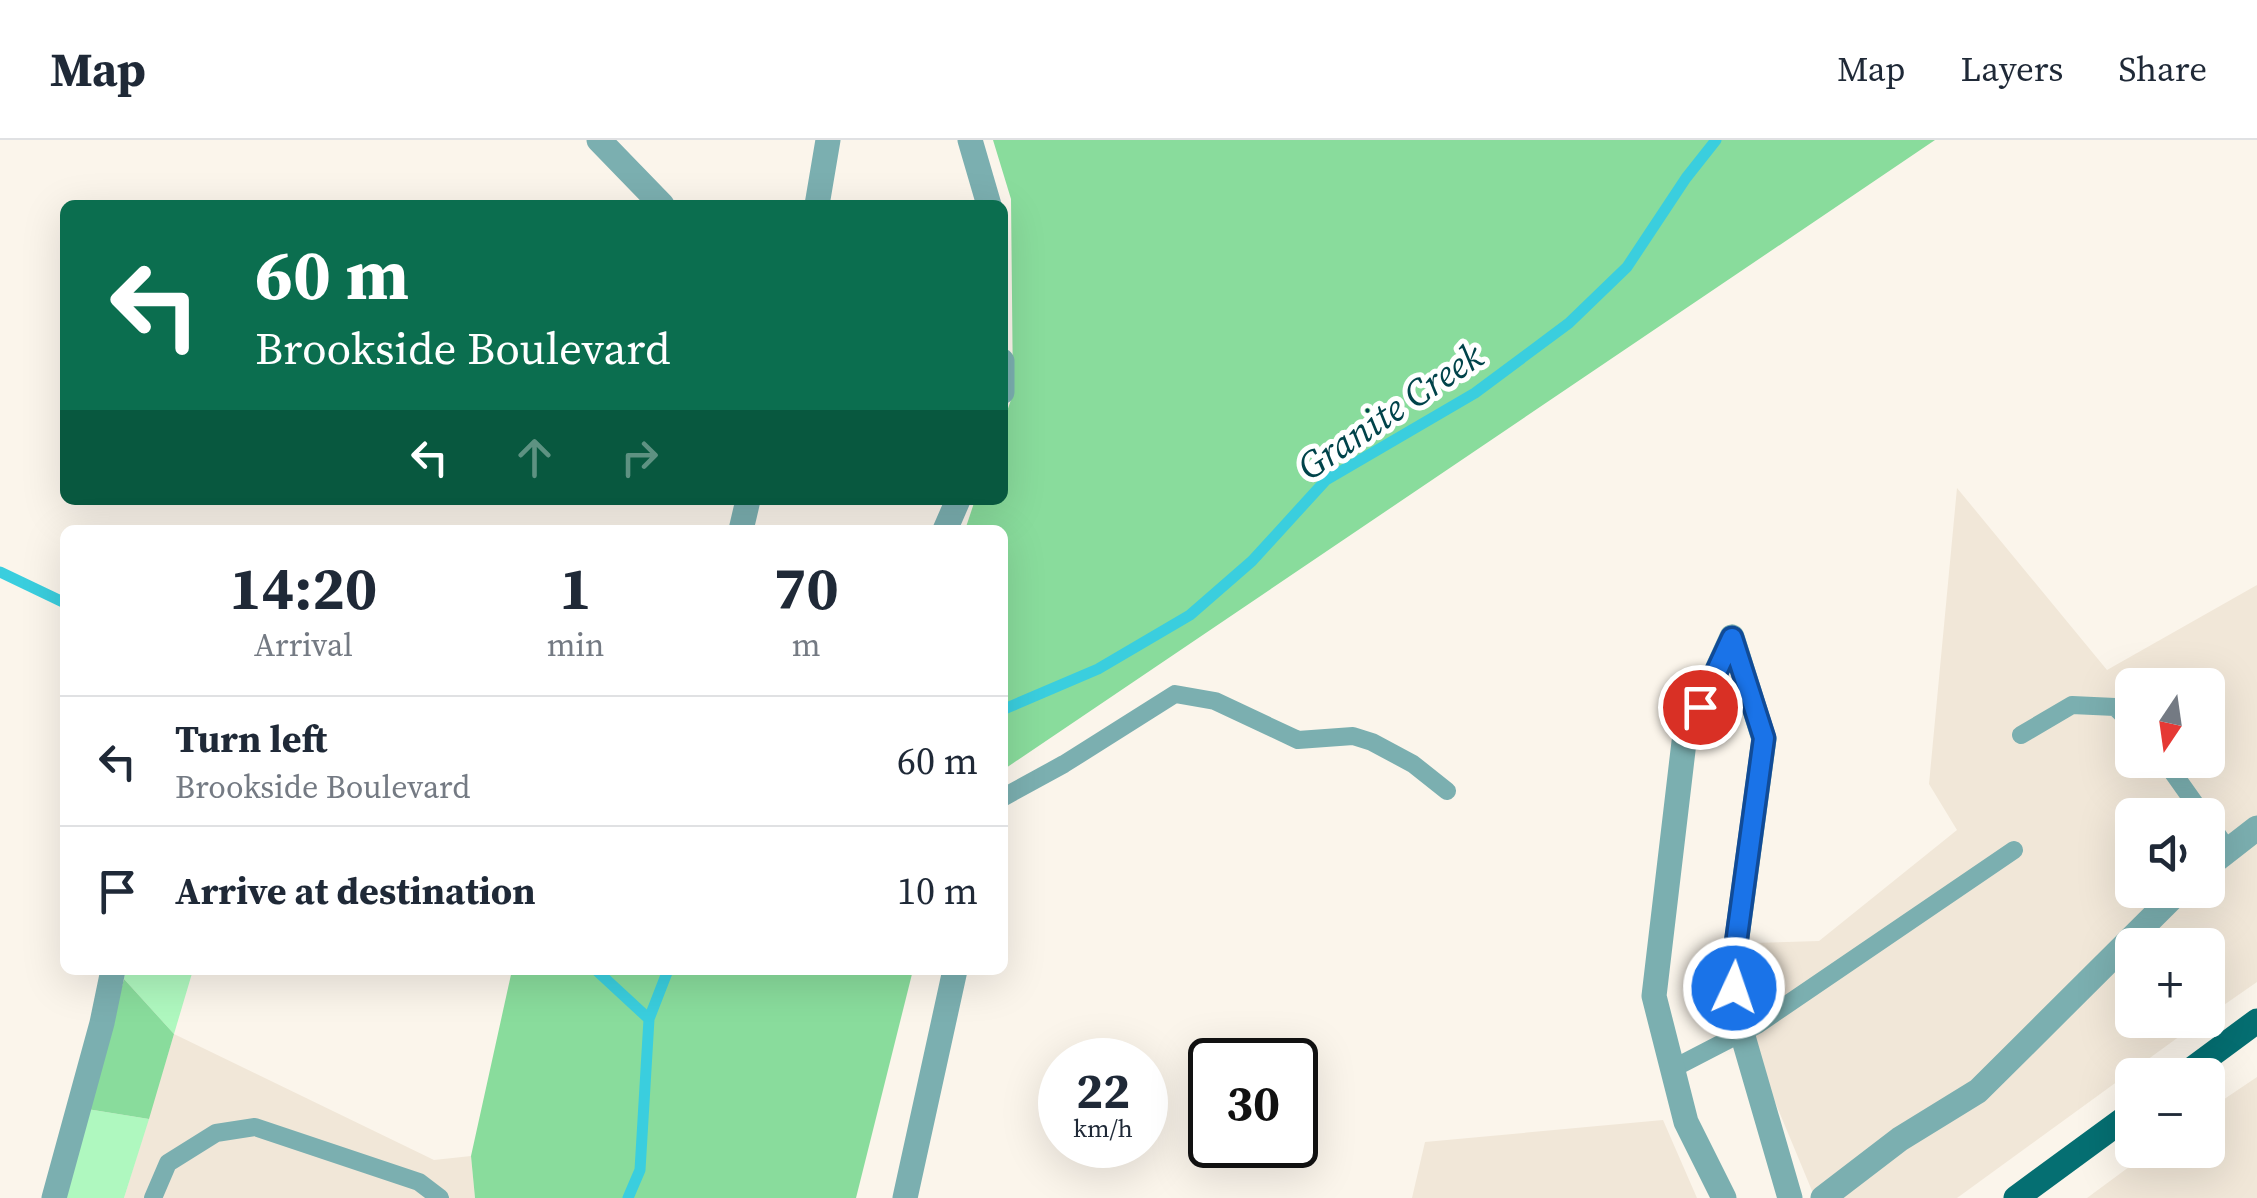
<!DOCTYPE html>
<html lang="en">
<head>
<meta charset="utf-8">
<style>
	:root { --surface:#fff; --page:#f2f2f3; --text:#1f2937; --muted:#747a83; --line:#e0e1e3 }
	body { margin:0; font-family:"Source Serif 4",serif; background:var(--page); color:var(--text); height:100vh; display:flex; flex-direction:column; font-size:38px; white-space:nowrap }
	* { box-sizing:border-box; margin:0 }
	p { font-size:32px; color:var(--muted) }
	.icon { flex:none; width:55px; height:55px; fill:none; stroke:currentColor; stroke-width:2; stroke-linecap:round; stroke-linejoin:round }
	.map { position:relative; flex:1; overflow:hidden }
	.side { position:absolute; left:60px; top:385px; width:948px; height:450px; display:flex; flex-direction:column; background:var(--surface); border-radius:15px; box-shadow:0 10px 40px #0002 }
	.side>* { flex:none }
	.banner { position:absolute; left:60px; top:60px; width:948px; height:305px; border-radius:15px; box-shadow:0 10px 40px #0002; background:#0b6e4f; color:#fff; overflow:hidden }
	.needle { width:65px; rotate:193deg }
	.tools { position:absolute; left:2115px; top:528px; display:grid; gap:20px }
	.tools a { display:grid; place-items:center; width:110px; height:110px; border-radius:15px; background:var(--surface); box-shadow:0 10px 40px #0002; font-size:50px }
	.speed { position:absolute; left:1038px; top:898px; display:flex; gap:20px; font-size:50px; font-weight:700; text-align:center }
	.speed>* { display:grid; place-content:center; width:130px; height:130px; border-radius:50%; background:var(--surface); box-shadow:0 10px 40px #0002; line-height:1 }
	.speed small { font-size:25px; font-weight:400 }
	.speed .limit { border:5px solid #111; border-radius:15px; background:#fff; color:#111 }
	.pin { position:absolute; display:grid; place-items:center; width:85px; height:85px; color:#fff; margin:-42px; border:5px solid #fff; border-radius:50%; box-shadow:0 2px 10px #0007 }
	.me { position:absolute; width:110px; margin:-55px; rotate:3deg; stroke-linejoin:round; filter:drop-shadow(0 0 8px #0008) }
	.turn { display:flex; align-items:center; gap:35px; height:210px; padding:0 30px; font-size:45px }
	.turn .icon { width:130px; height:130px; stroke-width:2.5 }
	.turn b { display:block; font-size:70px; line-height:85px }
	.lanes { display:flex; align-items:center; height:95px; padding:0 30px; background:#0003; justify-content:center; gap:50px; direction:ltr }
	.lanes .off { opacity:.35 }
	.eta { display:flex; justify-content:space-evenly; align-items:center; height:170px; text-align:center }
	.eta b { font-size:60px; font-weight:700; line-height:70px }
	ul { padding:0; list-style:none }
	li { display:flex; align-items:center; gap:30px; height:130px; padding:0 30px; border-top:2px solid var(--line) }
	li div { flex:1 }
	li b { display:block; font-size:38px }
	li em { font-style:normal }
	header { display:flex; align-items:center; gap:60px; box-sizing:border-box; height:140px; padding:0 50px; background:var(--surface); border-bottom:2px solid var(--line) }
	header strong { font-size:48px }
	nav { display:flex; gap:55px; margin-inline-start:auto; font-size:35px }
	.map>svg:first-child { display:block }
	.built { fill:#f1e7d8; fill-rule:evenodd }
	.green { fill:#aff8bf }
	.forest { fill:#89dc9c }
	.lines { fill:none; stroke-linecap:round; stroke-linejoin:round }
	.stream { stroke:#3acede; stroke-width:11 }
	.service { stroke:#7bafb0; stroke-width:18 }
	.minor { stroke:#7bafb0; stroke-width:25 }
	.primary { stroke:#056f72; stroke-width:25 }
	.route-casing { stroke:#114b97; stroke-width:25 }
	.route { stroke:#1a73e8; stroke-width:18 }
	.labels { text-anchor:middle; stroke-width:10; stroke-linejoin:round; paint-order:stroke }
	.water-label { font-size:38px; font-style:italic; fill:#00434a; stroke:#fff }
</style>
</head>
<body>
<header>
<strong>Map</strong>
<nav><a>Map</a><a>Layers</a><a>Share</a></nav>
</header>
<div class="map">
<svg width="2257" height="1058" viewBox="0 0 2257 1058">
	<rect width="100%" height="100%" fill="#fbf5eb"/>
	<path class="built" d="M1957 348 2107 530 2257 445V842L2208 876V805H2132V880H2202L1957 1058H1815L1748 897 1742 855 1750 803 1819 801 1957 690 1929 644ZM2132 545H2208V620H2132ZM2132 675H2208V750H2132Z
		M174 894 434 1020 471 1016 475 1058H124Z
		M2257 937V1058H2087L2152 1010H2208V970Z
		M1663 980 1697 1058H1412L1425 1002Z"/>
	<path class="green" d="M125 830H193L174 894 124 839Z
		M87 969 149 979 124 1058H64Z"/>
	<path class="forest" d="M993 0H1935L1003 630 1002 390H965L975 360H1002L1003 283 1013 254 1011 59Z
		M512 830H913L856 1058H475L471 1016Z
		M124 839 174 894 149 979 87 969Z"/>
	<g class="lines">
		<path class="stream" d="M0 432 65 463
			M1002 570 1098 529 1190 475 1252 421 1326 340 1475 253 1569 183 1627 127 1686 38 1716 0
			M596 830 649 879
			M628 1058 640 1030 649 879 668 830"/>
		<path class="service" d="M2021 595 2072 565 2115 567 2132 584
			M2164 620 2203 675
			M1002 658 1064 624 1175 554 1215 561 1298 600 1353 596 1372 602 1413 624 1447 651
			M2208 681 2228 710
			M1672 929 1757 885 2014 710
			M153 1058 168 1023 216 993 255 987 419 1042 440 1058"/>
		<path class="minor" d="M599 0 662 65
			M970 0 989 65
			M817 65 828 0
			M1002 221V252
			M741 390 748 360
			M945 390 958 360
			M1732 497 1764 599 1733 827 1735 869 1790 1058
			M2208 726 2257 688
			M54 1058 102 883 113 830
			M905 1058 955 830
			M1724 1058 1686 982 1654 856 1684 602 1732 497
			M1823 1058 1900 999 1978 951 2180 750"/>
		<path class="primary" d="M2184 935 2257 881
			M2016 1058 2132 973"/>
	</g>
	<g class="lines">
		<defs>
			<path id="route" d="M1700 567 1732 498 1764 598 1733 826 1734 848"/>
		</defs>
		<use href="#route" class="route-casing"/>
		<use href="#route" class="route"/>
	</g>
	<g class="labels">
		<g class="water-label">
			<text transform="translate(1390 271) rotate(-34)" y="13">Granite Creek</text>
		</g>
	</g>
</svg>
<div class="tools">
<a><svg class="needle" viewBox="-14 -14 28 28"><path d="M0-13l5 13h-10z" fill="#e53935"/><path d="M0 13l5-13h-10z" fill="#747a83"/></svg></a>
<a><svg class="icon" aria-label="sound" viewBox="0 0 24 24"><path d="M4 9h4l5-4v14l-5-4H4zM17 9q2 3 0 6"/></svg></a>
<a>+</a>
<a>−</a>
</div>
<div class="speed"><div>22<small>km/h</small></div><div class="limit">30</div></div>
<div class="pin" style="left:1700px;top:567px;background:#d93025"><svg class="icon" aria-label="arrive" viewBox="0 0 24 24"><path d="M6 21V4h12l-3 4 3 4H6"/></svg></div>
<svg class="me" style="left:1734px;top:848px" viewBox="-20 -20 40 40"><circle r="17" fill="#1a73e8" stroke="#fff" stroke-width="3"/><path d="M0-11L8 9 0 5-8 9z" fill="#fff"/></svg>
<div class="banner">
<div class="turn"><svg class="icon" aria-label="left" viewBox="0 0 24 24"><path d="M17 20v-9H6M10 6l-5 5 5 5"/></svg><div><b>60 m</b>Brookside Boulevard</div></div>
<div class="lanes"><svg class="icon" aria-label="left" viewBox="0 0 24 24"><path d="M17 20v-9H6M10 6l-5 5 5 5"/></svg><svg class="icon off" aria-label="ahead" viewBox="0 0 24 24"><path d="M12 20V5M6 11l6-6 6 6"/></svg><svg class="icon off" aria-label="right" viewBox="0 0 24 24"><path d="M7 20v-9h11M14 6l5 5-5 5"/></svg></div>
</div>
<section class="side">
<div class="eta">
<div><b>14:20</b><p>Arrival</p></div>
<div><b>1</b><p>min</p></div>
<div><b>70</b><p>m</p></div>
</div>
<ul>
<li><svg class="icon" aria-label="left" viewBox="0 0 24 24"><path d="M17 20v-9H6M10 6l-5 5 5 5"/></svg><div><b>Turn left</b><p>Brookside Boulevard</p></div><em>60 m</em></li>
<li><svg class="icon" aria-label="arrive" viewBox="0 0 24 24"><path d="M6 21V4h12l-3 4 3 4H6"/></svg><div><b>Arrive at destination</b></div><em>10 m</em></li>
</ul>
</section>
</div>
</body>
</html>
